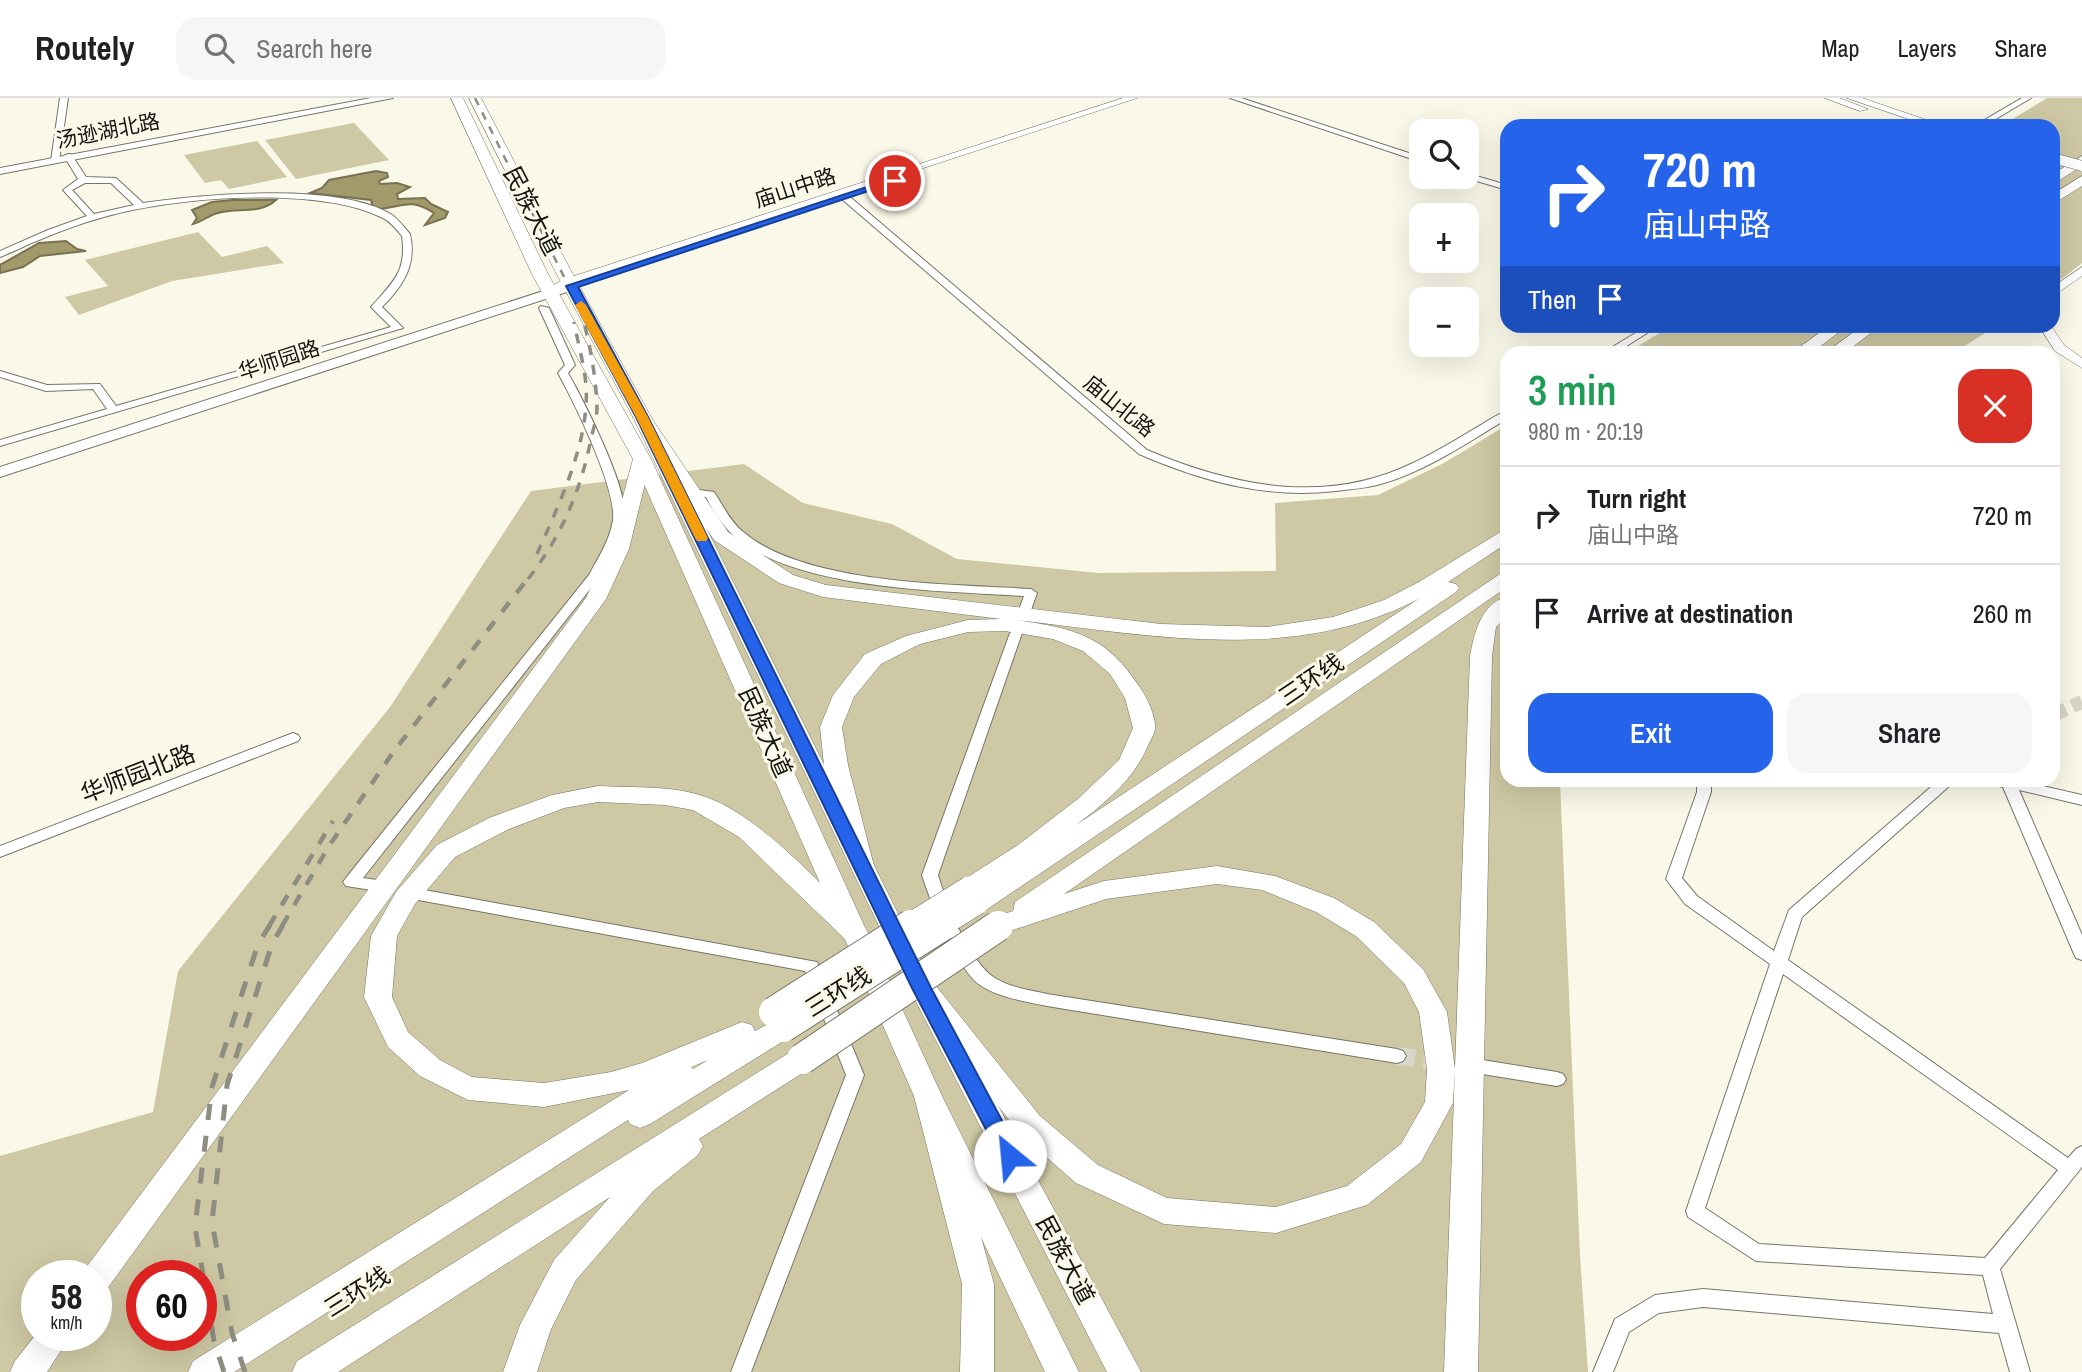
<!DOCTYPE html>
<html lang="en">
<head>
<meta charset="utf-8">
<style>
	:root { --surface:#fff; --page:#f6f6f6; --text:#202124; --muted:#757577; --line:#e0e0e0; --accent:#2563eb }
	body { margin:0; font-family:"Archivo Narrow","Noto Sans SC",sans-serif; background:var(--page); color:var(--text); height:100vh; display:flex; flex-direction:column; font-size:26px; white-space:nowrap }
	* { box-sizing:border-box; margin:0 }
	p { font-size:23px; color:var(--muted) }
	.icon { flex:none; width:38px; height:38px; fill:none; stroke:currentColor; stroke-width:2; stroke-linecap:round; stroke-linejoin:round }
	.map { position:relative; flex:1; overflow:hidden }
	.sheet { position:absolute; left:1500px; top:248px; width:560px; height:441px; display:flex; flex-direction:column; background:var(--surface); border-radius:21px; box-shadow:0 7px 28px #0002 }
	.sheet>* { flex:none }
	.banner { position:absolute; left:1500px; top:21px; width:560px; height:214px; border-radius:21px; box-shadow:0 7px 28px #0002; background:#2563eb; color:#fff; overflow:hidden }
	.tools { position:absolute; left:1409px; top:21px; display:grid; gap:14px }
	.tools a { display:grid; place-items:center; width:70px; height:70px; border-radius:14px; background:var(--surface); box-shadow:0 7px 28px #0002; font-size:35px }
	.speed { position:absolute; left:21px; top:1162px; display:flex; gap:14px; font-size:35px; font-weight:700; text-align:center }
	.speed>* { display:grid; place-content:center; width:91px; height:91px; border-radius:50%; background:var(--surface); box-shadow:0 7px 28px #0002; line-height:1 }
	.speed small { font-size:18px; font-weight:400 }
	.speed .limit { border:10px solid #d22; background:#fff; color:#111 }
	.pin { position:absolute; display:grid; place-items:center; width:60px; height:60px; color:#fff; margin:-30px; border:4px solid #fff; border-radius:50%; box-shadow:0 2px 7px #0007 }
	.me { position:absolute; width:77px; margin:-38px; rotate:332deg; stroke-linejoin:round; filter:drop-shadow(0 0 5px #0008) }
	.turn { display:flex; align-items:center; gap:24px; height:147px; padding:0 28px; font-size:32px }
	.turn .icon { width:91px; height:91px; stroke-width:2.5 }
	.turn b { display:block; font-size:49px; line-height:60px }
	.then { display:flex; align-items:center; height:66px; padding:0 28px; background:#0003; gap:14px; font-size:26px }
	.round { display:grid; place-items:center; flex:none; width:74px; height:74px; border-radius:21px; background:var(--page) }
	.overview { display:flex; align-items:center; justify-content:space-between; height:119px; padding:0 28px }
	h1 { font-size:42px; font-weight:600; line-height:52px; color:#1e9e55 }
	.primary-button { display:flex; gap:14px; margin-top:auto; padding:14px 28px }
	.primary-button a { flex:1; height:80px; border-radius:21px; background:var(--accent); color:#fff; font-size:28px; font-weight:600; line-height:80px; text-align:center }
	.primary-button a+a { background:var(--page); color:var(--text) }
	ul { padding:0; list-style:none }
	li { display:flex; align-items:center; gap:21px; height:98px; padding:0 28px; border-top:2px solid var(--line) }
	li div { flex:1 }
	li b { display:block; font-size:26px }
	li em { font-style:normal }
	header { display:flex; align-items:center; gap:42px; box-sizing:border-box; height:98px; padding:0 35px; background:var(--surface); border-bottom:2px solid var(--line) }
	header strong { font-size:33px }
	nav { display:flex; gap:38px; margin-inline-start:auto; font-size:24px }
	.search { width:490px; height:63px; background:var(--page); display:flex; align-items:center; gap:18px; box-sizing:border-box; padding:0 24px; border-radius:21px; color:var(--muted); font-size:26px }
	.map>svg:first-child { display:block }
	.green { fill:#cec8a4; fill-rule:evenodd }
	.water { fill:#a29a6b; stroke:#787250; stroke-width:2 }
	.lines { fill:none; stroke-linecap:round; stroke-linejoin:round }
	.minor-tunnel-far1 { stroke:#d8d6c8; stroke-width:14; stroke-dasharray:14 7; stroke-linecap:butt }
	.minor-tunnel { stroke:#d8d6c8; stroke-width:18; stroke-dasharray:18 9; stroke-linecap:butt }
	.minor-casing { stroke:#777567; stroke-width:2 }
	.tertiary-casing { stroke:#777567; stroke-width:1 }
	.secondary-casing { stroke:#777567; stroke-width:2 }
	.primary-casing { stroke:#777567; stroke-width:1 }
	.trunk-casing { stroke:#777567; stroke-width:1 }
	.minor { fill:#fff; fill-rule:evenodd }
	.tertiary { fill:#fff; fill-rule:evenodd }
	.secondary { fill:#fff; fill-rule:evenodd }
	.primary { fill:#fff; fill-rule:evenodd }
	.trunk { fill:#fff; fill-rule:evenodd }
	.rail-far3 { stroke:#8e8d82; stroke-width:2.5; stroke-dasharray:8 8; stroke-linecap:butt }
	.rail-far2 { stroke:#8e8d82; stroke-width:3.5; stroke-dasharray:10 10; stroke-linecap:butt }
	.rail-far1 { stroke:#8e8d82; stroke-width:4.5; stroke-dasharray:12 12; stroke-linecap:butt }
	.rail { stroke:#8e8d82; stroke-width:5; stroke-dasharray:16 16; stroke-linecap:butt }
	.tertiary-bridge-casing { stroke:#777567; stroke-width:11; stroke-linecap:butt }
	.trunk-bridge-far1-casing { stroke:#777567; stroke-width:24; stroke-linecap:butt }
	.trunk-bridge-casing { stroke:#777567; stroke-width:32; stroke-linecap:butt }
	.tertiary-bridge { stroke:#fff; stroke-width:10 }
	.trunk-bridge-far1 { stroke:#fff; stroke-width:23 }
	.trunk-bridge { stroke:#fff; stroke-width:30 }
	.route { fill:#2563eb; stroke:#184099; stroke-width:2 }
	.slow { fill:#f59e0b }
	.labels { text-anchor:middle; stroke-width:6; stroke-linejoin:round; paint-order:stroke }
	.far-street-label { font-size:21px; fill:#161510; stroke:#faf8e8 }
	.street-label { font-size:24px; fill:#161510; stroke:#faf8e8 }
</style>
</head>
<body>
<header>
<strong>Routely</strong>
<div class="search"><svg class="icon" aria-label="search" viewBox="0 0 24 24"><circle cx="10" cy="10" r="6"/><path d="M15 15l6 6"/></svg>Search here</div>
<nav><a>Map</a><a>Layers</a><a>Share</a></nav>
</header>
<div class="map">
<svg width="2082" height="1274" viewBox="0 0 2082 1274">
	<rect width="100%" height="100%" fill="#faf8e8"/>
	<path class="green" d="M2047 0H2082V165L2053 188V28H2001Z
		M354 25 389 62 296 81 265 42Z
		M257 43 287 79 229 91 221 82 205 85 184 57Z
		M198 134 222 159 267 148 284 165 172 183 79 217 65 199 108 188 85 162Z
		M1671 228H1996L1954 255 1625 256Z
		M1507 327V682L1560 683 1580 1158 1588 1274H0V1058L153 1014 178 873 390 609 531 393 744 366 803 405 892 426 957 461 1098 475 1276 473 1275 405 1378 397 1444 365ZM37 1178H96V1237H37ZM142 1178H201V1237H142Z"/>
	<path class="water" d="M376 73 387 75 388 79 379 83 380 86 397 85 410 89 397 96 398 101 425 100 431 106 448 114 445 120 425 127 434 115C409 99 405 109 378 111L373 110 371 102 310 95 322 90 329 82Z
		M232 102H276C260 117 237 109 218 115 209 117 202 124 193 126L197 120 192 112 212 104Z
		M66 143 77 151 86 153 40 158 23 169 0 175V167L39 145Z"/>
	<g class="lines">
		<path class="minor-tunnel-far1" d="M2053 617 2082 604"/>
		<path class="minor-tunnel" d="M1397 958 1445 964"/>
		<defs>
			<path id="minor" d="M60 0H68L59 63 55 65 51 63Z
				M1230 0H1241L1421 59V64Z
				M2022 0H2031L1984 28H1974Z
				M68 56H71L86 79 116 80 143 105C203 96 340 84 392 117 398 121 405 130 410 136 417 167 403 188 382 209L403 230 0 348V342L107 311 93 291 46 293 0 279V273L47 287 100 286 116 308 391 229 371 209C393 184 407 174 402 138 397 132 390 123 383 120 318 87 173 99 104 119 82 125 60 133 39 142 26 147 13 154 0 159V153L48 132 87 118 63 92 78 81 64 58ZM85 85H111L134 107 94 116 72 92Z
				M1466 75 1507 87V92L1463 79H1466Z
				M837 93H843L1147 352C1232 388 1325 408 1413 365 1434 355 1454 343 1474 331 1485 325 1495 317 1507 313V321C1468 344 1428 372 1384 385 1369 390 1352 391 1336 393 1266 401 1204 384 1139 356L837 97Z
				M541 208 549 210 575 267 568 275C585 305 628 390 625 421 622 442 609 463 598 481L363 780 377 782 380 786 377 790 372 792 346 788 343 784 346 780 589 477C598 460 610 442 613 422 617 391 574 304 558 275L565 267 539 210Z
				M1647 228H1658L1614 256H1601Z
				M692 391 714 394C723 407 729 422 742 433 804 487 951 486 1031 491L1037 495 1031 512 1025 516 1019 512 1024 498C944 493 795 492 734 438 722 427 713 413 706 399L688 396 686 394Z
				M1016 531 1022 535 938 777C946 805 970 865 995 880 1011 890 1030 892 1047 896L1397 951 1403 953 1406 958 1403 963 1397 965 1047 908C1025 903 999 900 980 887 958 872 930 803 922 777L1010 535Z
				M293 635 298 637 300 640 298 643 0 759V748Z
				M1697 682H1711V694L1682 780 1697 798 1774 853 1789 812 1939 682H1956L1802 819 1788 862 2068 1060 2076 1051 2082 1048V1069L2000 1171 2030 1274H2010L1999 1235 1703 1209 1659 1215 1629 1234 1613 1274H1593L1615 1221 1655 1197 1703 1191 1993 1216 1983 1177 1756 1163 1688 1119 1686 1113 1770 866 1685 806 1666 781 1697 694ZM1783 876 2058 1072 1985 1160 1759 1146 1705 1110Z
				M1987 682H2017L2082 697V707L2019 692 2082 837V862L2076 860 2074 856 2003 689 1989 685Z
				M419 791 817 864 864 977 751 1274H731L846 977 805 873 413 801 411 797 413 793Z
				M1482 962 1557 974 1563 976 1566 981 1563 986 1557 988 1482 976 1476 974 1473 969 1476 964Z"/>
			<path id="tertiary" d="M1123 0H1137L573 185 550 196 544 192 565 181Z
				M1825 0H1839L1868 11 1860 13Z
				M1847 0H1862L1944 28H1929Z
				M2082 169V178L2053 198V189Z
				M2039 228H2051L2064 247 2082 260V270L2055 253Z"/>
			<path id="secondary" d="M371 0H393L0 76V70Z
				M571 184 577 188 576 191 0 379V369Z"/>
			<path id="primary" d="M451 0H463L548 176 651 361 942 998 1079 1274H1045L914 998 633 361 532 176Z
				M469 0H481L570 171 651 319 935 890 1141 1274H1107L909 890 633 319 554 171Z"/>
			<path id="trunk" d="M2082 58V68L2053 86V76Z
				M2082 78V88L2053 106V96Z
				M1829 228H1847L1810 256H1790Z
				M1862 228H1880L1843 256H1824Z
				M642 314 648 315 728 434 793 477 826 487 1161 526 1267 529 1333 519 1384 502 1419 484 1507 430V445L1448 484 1456 486 1459 490 1456 494 986 812 977 814 968 812 964 805 968 799 960 796 956 790 960 784 1018 747 1079 700 1119 662 1133 630 1125 600 1110 576 1083 553 1053 541 1005 533 968 534 920 546 881 566 854 599 842 629 848 667 874 768 871 774 862 777 853 774 824 667 820 629 833 597 865 556 906 538 968 522 1001 521 823 499 779 485 714 442 633 319ZM1420 500 1076 727C1106 704 1135 681 1149 645 1151 641 1155 635 1155 630 1156 619 1147 600 1141 591 1106 537 1076 531 1016 522 1150 537 1295 567 1420 500Z
				M642 356 651 361 629 451 606 501 107 1191 96 1195V1178H82L85 1171 586 500 609 451 633 361Z
				M1507 474V489L1064 796 1104 783 1217 768 1275 778 1334 800 1374 824 1423 871 1447 914 1455 971 1453 1005 1421 1064 1367 1107 1276 1135 1164 1126 1076 1085 1020 1036 912 897 909 890 912 883 922 880 932 883 1040 1018 1098 1067 1167 1100 1276 1109 1347 1088 1401 1046 1425 1004 1427 971 1419 914 1404 885 1356 838 1316 814 1262 792 1217 786 1106 801 998 837 989 835 985 828 989 821 1013 813 1015 804 1500 476Z
				M1507 499V518L1496 529 1492 558 1478 1274H1444L1470 558C1474 536 1481 505 1507 499Z
				M598 688C633 690 673 687 706 699 763 720 820 787 864 828L868 835 864 842 855 845 846 842 739 739 693 712 665 707 598 704 564 710 507 732 455 759 415 806 397 838 392 899 408 934 440 962 472 979 544 985 611 974 642 965 742 924 752 927 755 933 783 918 793 921 797 929 793 937 650 1026 640 1030 630 1026 628 1022 234 1274H188L193 1263 629 992 544 1009 468 1002 420 978 388 949 364 899 371 838 396 794 437 747 489 720 552 697ZM708 962 693 971 691 969Z
				M802 950 812 953 816 961 812 969 699 1041 703 1048 698 1057 653 1093 576 1182 551 1231 537 1274H503L520 1227 554 1162 610 1099 338 1274H292L297 1263 792 953Z
				M928 986 938 990 942 998 994 1186V1274H960L962 1186 914 998 918 990Z
				M37 1235V1237H71L47 1274H10L15 1263Z"/>
		</defs>
		<use href="#minor" class="minor-casing"/>
		<use href="#tertiary" class="tertiary-casing"/>
		<use href="#secondary" class="secondary-casing"/>
		<use href="#primary" class="primary-casing"/>
		<use href="#trunk" class="trunk-casing"/>
		<use href="#minor" class="minor"/>
		<use href="#tertiary" class="tertiary"/>
		<use href="#secondary" class="secondary"/>
		<use href="#primary" class="primary"/>
		<use href="#trunk" class="trunk"/>
		<path class="rail-far3" d="M475 0 580 211"/>
		<path class="rail-far2" d="M537 456C559 406 590 343 586 287 584 266 578 245 574 224
			M528 481C560 440 579 397 590 346 592 335 597 321 597 310 596 276 589 242 580 209"/>
		<path class="rail-far1" d="M269 828 333 723
			M282 828 329 748 394 653 529 479"/>
		<path class="rail" d="M224 1274 214 1243 195 1129 212 989 258 846 270 827
			M245 1274 232 1235 212 1124 227 987 272 846 283 827"/>
		<defs>
			<path id="tertiary-bridge" d="M2053 60 2082 68"/>
			<path id="trunk-bridge-far1" d="M908 828 969 790
				M940 828 977 805"/>
			<path id="trunk-bridge" d="M774 914 911 827
				M783 929 943 827
				M802 961 998 828"/>
		</defs>
		<use href="#tertiary-bridge" class="tertiary-bridge-casing"/>
		<use href="#trunk-bridge-far1" class="trunk-bridge-far1-casing"/>
		<use href="#trunk-bridge" class="trunk-bridge-casing"/>
		<use href="#tertiary-bridge" class="tertiary-bridge"/>
		<use href="#trunk-bridge-far1" class="trunk-bridge-far1"/>
		<use href="#trunk-bridge" class="trunk-bridge"/>
	</g>
	<path class="route" d="M891 81 899 83 578 189 648 319 931 890 1021 1058 1018 1064 1010 1067 1003 1064 912 890 636 319 566 188Z"/>
	<path class="slow" d="M581 203 586 207 648 319 708 440 706 443H697L695 440 636 319 575 207Z"/>
	<g class="labels">
		<g class="far-street-label">
			<text transform="translate(108 33) rotate(-11)" y="7">汤逊湖北路</text>
			<text transform="translate(795 90) rotate(-18)" y="7">庙山中路</text>
			<text transform="translate(279 262) rotate(-18)" y="7">华师园路</text>
			<text transform="translate(1119 308) rotate(39)" y="7">庙山北路</text>
		</g>
		<g class="street-label">
			<text transform="translate(532 113) rotate(63)" y="8">民族大道</text>
			<text transform="translate(1311 582) rotate(-34)" y="8">三环线</text>
			<text transform="translate(765 634) rotate(66)" y="8">民族大道</text>
			<text transform="translate(138 676) rotate(-21)" y="8">华师园北路</text>
			<text transform="translate(838 894) rotate(-32)" y="8">三环线</text>
			<text transform="translate(1065 1162) rotate(62)" y="8">民族大道</text>
			<text transform="translate(357 1194) rotate(-32)" y="8">三环线</text>
		</g>
	</g>
</svg>
<div class="tools">
<a><svg class="icon" aria-label="search" viewBox="0 0 24 24"><circle cx="10" cy="10" r="6"/><path d="M15 15l6 6"/></svg></a>
<a>+</a>
<a>−</a>
</div>
<div class="speed"><div>58<small>km/h</small></div><div class="limit">60</div></div>
<div class="pin" style="left:895px;top:83px;background:#d93025"><svg class="icon" aria-label="arrive" viewBox="0 0 24 24"><path d="M6 21V4h12l-3 4 3 4H6"/></svg></div>
<svg class="me" style="left:1010px;top:1058px" viewBox="-20 -20 40 40"><circle r="19" fill="#fff"/><path d="M0-13L10 11 0 6-10 11z" fill="#2563eb"/></svg>
<div class="banner">
<div class="turn"><svg class="icon" aria-label="right" viewBox="0 0 24 24"><path d="M7 20v-9h11M14 6l5 5-5 5"/></svg><div><b>720 m</b>庙山中路</div></div>
<div class="then">Then<svg class="icon" aria-label="arrive" viewBox="0 0 24 24"><path d="M6 21V4h12l-3 4 3 4H6"/></svg></div>
</div>
<section class="sheet">
<div class="overview"><div><h1>3 min</h1><p>980 m · 20:19</p></div><a class="round" style="background:#d93025;color:#fff"><svg class="icon" aria-label="close" viewBox="0 0 24 24"><path d="M6 6l12 12M18 6L6 18"/></svg></a></div>
<ul>
<li><svg class="icon" aria-label="right" viewBox="0 0 24 24"><path d="M7 20v-9h11M14 6l5 5-5 5"/></svg><div><b>Turn right</b><p>庙山中路</p></div><em>720 m</em></li>
<li><svg class="icon" aria-label="arrive" viewBox="0 0 24 24"><path d="M6 21V4h12l-3 4 3 4H6"/></svg><div><b>Arrive at destination</b></div><em>260 m</em></li>
</ul>
<div class="primary-button"><a>Exit</a><a>Share</a></div>
</section>
</div>
</body>
</html>
